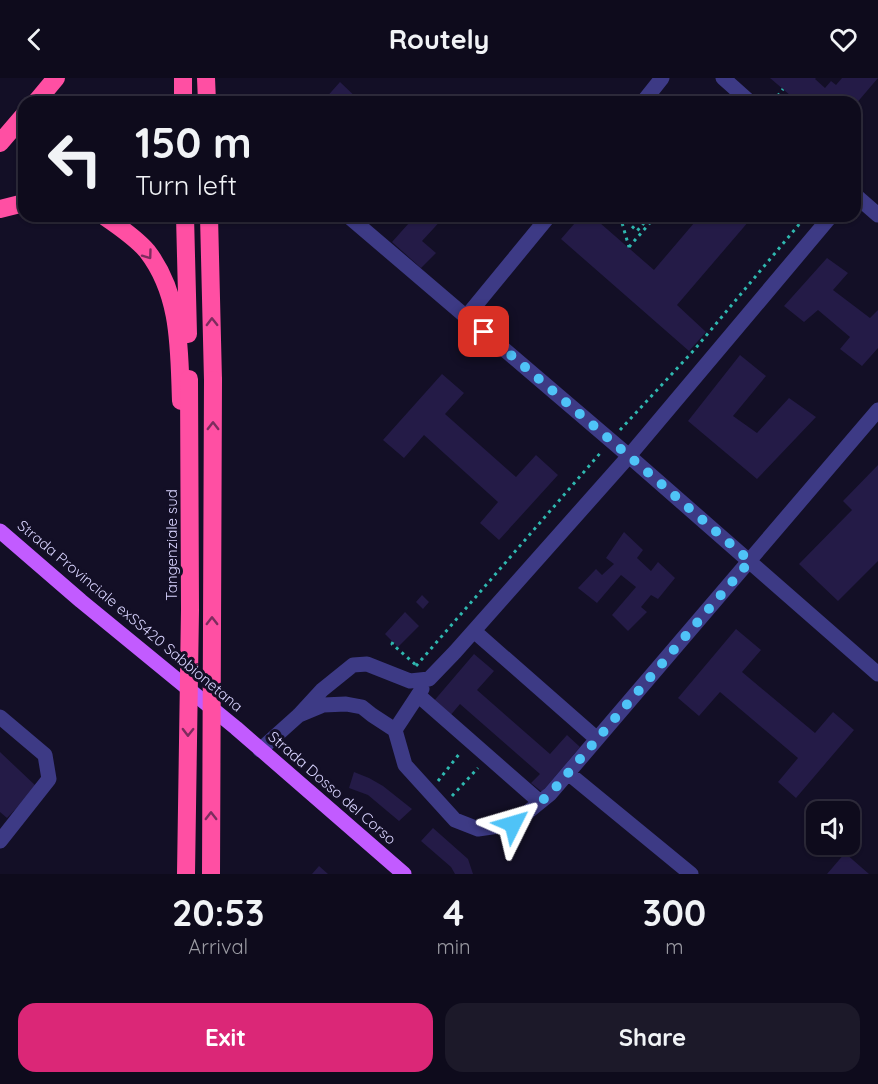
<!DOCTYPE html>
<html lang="en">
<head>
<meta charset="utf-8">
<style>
	:root { --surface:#0e0b1c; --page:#1c1929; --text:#f1f3f6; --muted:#9b9ba3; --line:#2e2b3b; --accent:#db2777 }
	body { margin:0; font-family:Quicksand,sans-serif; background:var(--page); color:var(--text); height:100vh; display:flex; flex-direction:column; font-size:22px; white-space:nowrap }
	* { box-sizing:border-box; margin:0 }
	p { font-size:20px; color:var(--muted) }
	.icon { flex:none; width:33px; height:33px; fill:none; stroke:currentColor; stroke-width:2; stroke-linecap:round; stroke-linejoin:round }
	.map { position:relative; height:796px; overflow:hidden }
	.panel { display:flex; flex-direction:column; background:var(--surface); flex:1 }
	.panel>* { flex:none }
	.guide { position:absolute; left:18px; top:18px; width:843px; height:126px; border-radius:18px; box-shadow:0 2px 4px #0004,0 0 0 2px var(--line); background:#0e0b1c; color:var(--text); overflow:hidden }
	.fabs { position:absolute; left:806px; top:723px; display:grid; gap:12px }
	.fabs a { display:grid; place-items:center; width:54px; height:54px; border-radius:12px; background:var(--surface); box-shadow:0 2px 4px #0004,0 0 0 2px var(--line); font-size:30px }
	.pin { position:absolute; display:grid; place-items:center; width:51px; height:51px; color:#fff; margin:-26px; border-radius:12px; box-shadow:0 3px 9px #0006 }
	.me { position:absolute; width:66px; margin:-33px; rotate:50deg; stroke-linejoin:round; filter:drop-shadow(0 0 4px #0008) }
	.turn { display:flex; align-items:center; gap:21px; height:126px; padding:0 18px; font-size:27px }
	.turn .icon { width:78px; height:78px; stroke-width:2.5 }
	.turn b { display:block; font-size:42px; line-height:51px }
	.eta { display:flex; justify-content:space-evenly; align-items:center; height:102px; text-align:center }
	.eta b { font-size:36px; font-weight:700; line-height:42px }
	.button { display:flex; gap:12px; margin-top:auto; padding:12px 18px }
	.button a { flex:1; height:69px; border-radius:18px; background:var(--accent); color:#fff; font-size:24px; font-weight:700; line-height:69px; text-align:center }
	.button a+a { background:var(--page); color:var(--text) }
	header { display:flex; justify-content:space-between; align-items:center; height:78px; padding:0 18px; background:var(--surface); font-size:27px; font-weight:700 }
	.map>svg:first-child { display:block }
	.building { fill:#241b47 }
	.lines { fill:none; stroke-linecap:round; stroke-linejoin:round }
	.path { stroke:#2fb8b0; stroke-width:3; stroke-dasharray:3 4.5; stroke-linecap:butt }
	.minor { stroke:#3d3a85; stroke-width:15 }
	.major { stroke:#c25bff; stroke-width:15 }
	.highway { stroke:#ff4fa3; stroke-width:18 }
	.highway-bridge { stroke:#ff4fa3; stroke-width:18 }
	.oneway { stroke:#7d2c5e }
	.route { stroke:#4fc3f7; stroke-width:10; stroke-dasharray:0 18 }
	.labels { text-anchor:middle; stroke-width:6; stroke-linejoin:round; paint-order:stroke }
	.street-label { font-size:15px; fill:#d9d4ff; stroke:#130f26 }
</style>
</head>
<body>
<header><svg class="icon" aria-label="back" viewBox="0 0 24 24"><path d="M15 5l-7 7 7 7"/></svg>Routely<svg class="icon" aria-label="heart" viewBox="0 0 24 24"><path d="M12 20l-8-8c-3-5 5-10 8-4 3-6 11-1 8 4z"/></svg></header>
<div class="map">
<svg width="878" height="796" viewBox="0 0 878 796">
	<rect width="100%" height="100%" fill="#130f26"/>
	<path class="building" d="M770 0H816L815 1 825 10 831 3 836 7 842 0H878L855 27V24H798Z
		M340 4 361 24H326L324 22Z
		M401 138H445L422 163 436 175 421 190 392 164 409 145Z
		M581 138H592L654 192 700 138H744L749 143 677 227 706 254 689 273 561 161Z
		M827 180 848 195 833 212 870 240 878 232V270L862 288 840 271 850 259 818 232 804 244 784 228Z
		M740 277 766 298 733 338 757 355 789 320 816 339 757 401 688 343Z
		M442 296 464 315 445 336 516 399 536 377 558 397 499 462 480 445 498 424 424 357 404 380 383 362Z
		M878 387V483L838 523 799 486 852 432 843 423Z
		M624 454 643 472 637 480 651 493 658 484 675 500 658 521 651 517 641 529 647 534 628 553 612 537 636 509 621 497 597 525 578 510 596 491 602 497 614 486 606 480Z
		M422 517 429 524 423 531 416 524Z
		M405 534 419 548 398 569 385 556Z
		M736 551 761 572 742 594 815 655 833 634 854 652 796 720 778 704 798 680 720 614 699 638 678 620Z
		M474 576 494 593 477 612 550 676 567 657 580 669 542 714 531 705 540 696 460 626 449 639 433 624Z
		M0 674 37 709 7 740 0 734Z
		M354 694 369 700 383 708 412 731 399 743 368 717 349 710Z
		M433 750 468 781 473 796H455L451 789 421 763Z
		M845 775 869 796H827Z
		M319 788 328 796H312Z"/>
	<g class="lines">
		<path class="path" d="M773 24 783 11
			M620 138 629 169
			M621 138 637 153 650 138
			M629 169 656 138
			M620 352 695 271 806 138
			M393 564 392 566 416 587
			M416 588 602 373
			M438 703 460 675
			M452 718 478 690"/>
		<path class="minor" d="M723 0 750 24
			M643 24 662 0
			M855 117 878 137
			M348 138 629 378 878 596
			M466 239 549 138
			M474 553 597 661
			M418 617 540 724
			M299 637 323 627 346 626 362 629 372 637 395 652 405 687 455 742 478 751 513 746 550 716 878 332
			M0 639 45 677 49 701 0 763
			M395 652 422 611
			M260 672 299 637 322 612 353 587 367 586 410 603 429 601 455 574 629 378 831 138
			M568 695 691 796"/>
		<path class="major" d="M0 453 81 523 236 650 404 796"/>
		<path class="highway" d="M183 0V24
			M206 0 207 24
			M36 24 56 0
			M0 65 24 37
			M0 131 24 125
			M104 138C119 149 135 159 147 173 181 217 179 271 181 323
			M185 138 188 256
			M209 138 213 302"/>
		<path class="highway-bridge" d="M186 796 190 532 189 301
			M211 796 213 302"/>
	</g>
	<defs><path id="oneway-chevron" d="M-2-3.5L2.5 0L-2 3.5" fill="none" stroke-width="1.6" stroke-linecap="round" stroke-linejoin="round" transform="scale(1.5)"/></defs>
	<g class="oneway">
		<use href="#oneway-chevron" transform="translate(148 177) rotate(54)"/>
		<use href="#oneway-chevron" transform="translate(212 244) rotate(-91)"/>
		<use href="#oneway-chevron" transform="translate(213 348) rotate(-90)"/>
		<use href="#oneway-chevron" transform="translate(212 543) rotate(-90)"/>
		<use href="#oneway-chevron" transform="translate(188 654) rotate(91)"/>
		<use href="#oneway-chevron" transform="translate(211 738) rotate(-90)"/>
	</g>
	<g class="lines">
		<path class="route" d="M484 254 629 378 750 483 550 716 513 746"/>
	</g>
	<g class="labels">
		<g class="street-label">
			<text transform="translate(172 467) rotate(-90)" y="5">Tangenziale sud</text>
			<text transform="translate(130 538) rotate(40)" y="5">Strada Provinciale exSS420 Sabbionetana</text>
			<text transform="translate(332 710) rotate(41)" y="5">Strada Dosso del Corso</text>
		</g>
	</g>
</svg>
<div class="fabs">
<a><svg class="icon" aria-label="sound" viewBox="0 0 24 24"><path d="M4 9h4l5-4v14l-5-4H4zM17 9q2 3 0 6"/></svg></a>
</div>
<div class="pin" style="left:484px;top:254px;background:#d93025"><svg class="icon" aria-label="arrive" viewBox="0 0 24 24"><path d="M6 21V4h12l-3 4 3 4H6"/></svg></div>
<svg class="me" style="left:513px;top:746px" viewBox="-20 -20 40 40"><path d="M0-17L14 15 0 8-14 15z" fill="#4fc3f7" stroke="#fff" stroke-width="4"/></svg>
<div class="guide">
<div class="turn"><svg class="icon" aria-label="left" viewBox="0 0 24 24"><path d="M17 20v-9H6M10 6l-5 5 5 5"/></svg><div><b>150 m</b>Turn left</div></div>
</div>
</div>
<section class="panel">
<div class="eta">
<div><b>20:53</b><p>Arrival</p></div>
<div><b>4</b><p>min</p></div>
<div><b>300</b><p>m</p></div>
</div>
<div class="button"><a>Exit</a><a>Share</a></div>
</section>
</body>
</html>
